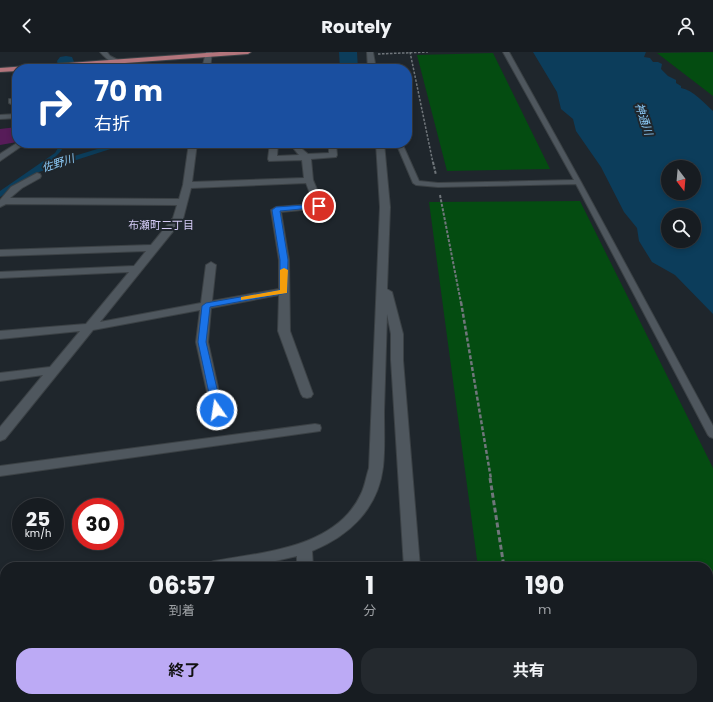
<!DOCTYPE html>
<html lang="ja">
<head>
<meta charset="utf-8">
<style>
	:root { --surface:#171c21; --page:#24292e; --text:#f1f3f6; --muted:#9ea1a5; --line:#363a3f; --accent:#bcaaf5 }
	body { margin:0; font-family:Poppins,"Noto Sans JP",sans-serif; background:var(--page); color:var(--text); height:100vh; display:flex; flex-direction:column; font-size:15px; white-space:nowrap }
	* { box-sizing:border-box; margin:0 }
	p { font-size:13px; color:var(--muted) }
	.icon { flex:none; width:22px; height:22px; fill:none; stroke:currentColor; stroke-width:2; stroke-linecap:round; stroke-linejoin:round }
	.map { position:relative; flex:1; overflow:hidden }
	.sheet { position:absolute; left:0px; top:510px; width:713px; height:140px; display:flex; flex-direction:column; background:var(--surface); border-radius:16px 16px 0 0; box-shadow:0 2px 6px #0003,0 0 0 1px var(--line) }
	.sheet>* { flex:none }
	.top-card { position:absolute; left:12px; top:12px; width:400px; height:84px; border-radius:16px; box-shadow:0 2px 6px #0003,0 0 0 1px var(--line); background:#1a4fa0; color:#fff; overflow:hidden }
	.needle { width:26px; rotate:164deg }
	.tools { position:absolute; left:661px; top:108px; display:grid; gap:8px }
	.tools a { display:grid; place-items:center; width:40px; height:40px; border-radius:50%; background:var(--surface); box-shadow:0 2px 6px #0003,0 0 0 1px var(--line); font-size:20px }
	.speed { position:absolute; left:12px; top:446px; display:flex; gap:8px; font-size:20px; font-weight:700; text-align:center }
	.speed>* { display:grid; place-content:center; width:52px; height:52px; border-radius:50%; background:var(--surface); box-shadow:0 2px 6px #0003,0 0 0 1px var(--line); line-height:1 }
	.speed small { font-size:10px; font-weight:400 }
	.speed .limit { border:6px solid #d22; background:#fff; color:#111 }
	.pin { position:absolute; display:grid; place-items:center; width:34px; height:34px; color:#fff; margin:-17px; border:2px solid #fff; border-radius:50%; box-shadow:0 1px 4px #0007 }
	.me { position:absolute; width:44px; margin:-22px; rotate:347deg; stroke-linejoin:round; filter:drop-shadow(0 0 3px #0008) }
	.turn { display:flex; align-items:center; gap:14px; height:84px; padding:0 16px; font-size:18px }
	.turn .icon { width:52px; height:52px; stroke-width:2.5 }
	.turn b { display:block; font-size:28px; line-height:34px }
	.eta { display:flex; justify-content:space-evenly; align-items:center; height:68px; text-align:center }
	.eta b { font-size:24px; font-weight:700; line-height:28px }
	.action { display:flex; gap:8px; margin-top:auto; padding:8px 16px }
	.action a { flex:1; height:46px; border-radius:16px; background:var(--accent); color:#111; font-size:16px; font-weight:700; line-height:46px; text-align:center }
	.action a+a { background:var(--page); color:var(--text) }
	header { display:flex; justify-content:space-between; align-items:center; height:52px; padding:0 16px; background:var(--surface); font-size:18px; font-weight:700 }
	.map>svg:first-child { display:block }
	.green { fill:#044c11 }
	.water { fill:#0c3d5b; fill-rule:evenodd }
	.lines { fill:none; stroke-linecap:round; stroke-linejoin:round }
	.river { fill:#0c3d5b; fill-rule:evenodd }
	.building { fill:#571c59 }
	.lane-casing { stroke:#3b4145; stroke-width:2 }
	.street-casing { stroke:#3b4145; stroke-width:2 }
	.primary-casing { stroke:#3b4145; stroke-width:2 }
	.path-far3 { stroke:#70767b; stroke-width:1.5; stroke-dasharray:2.5 1.5; stroke-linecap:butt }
	.path-far2 { stroke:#70767b; stroke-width:2; stroke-dasharray:3 1.5; stroke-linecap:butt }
	.path-far1 { stroke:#70767b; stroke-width:2.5; stroke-dasharray:4 2; stroke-linecap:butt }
	.path { stroke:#70767b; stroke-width:3; stroke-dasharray:5 2.5; stroke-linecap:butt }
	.lane { fill:#4f575e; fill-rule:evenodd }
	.street { fill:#4f575e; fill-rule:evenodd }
	.primary { fill:#b3757c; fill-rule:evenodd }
	.path-bridge { stroke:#70767b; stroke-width:1.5; stroke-dasharray:2.5 1.5; stroke-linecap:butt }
	.route { fill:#1a73e8; stroke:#114b97 }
	.slow { fill:#f59e0b }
	.labels { text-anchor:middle; stroke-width:4; stroke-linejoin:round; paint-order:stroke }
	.far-water-label { font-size:11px; font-style:italic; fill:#8dcbf8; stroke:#1f262c }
	.far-neighbourhood-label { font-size:11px; fill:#d5ccf7; stroke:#1f262c }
</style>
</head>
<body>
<header><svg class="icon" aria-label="back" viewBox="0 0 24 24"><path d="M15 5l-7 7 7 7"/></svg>Routely<svg class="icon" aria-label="person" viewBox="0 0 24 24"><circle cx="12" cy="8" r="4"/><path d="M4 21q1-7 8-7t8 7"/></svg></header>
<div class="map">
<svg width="713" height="650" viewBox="0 0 713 650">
	<rect width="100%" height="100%" fill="#1f262c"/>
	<path class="green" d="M713 0V44L657 1Z
		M493 1 550 117 447 119 417 3Z
		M580 149 713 416V650H493V645H708V515H478L429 150Z"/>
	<path class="water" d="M533 0H646L644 5 650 6 653 10H658L662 12 661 17 668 24 676 28V31L681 34V36C693 38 704 51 713 59V262L675 223 652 210 639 189 637 176 624 160 601 115 576 79 573 67 561 57 557 40ZM668 115H694V141H668ZM668 163H694V189H668Z
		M61 91H65L61 99 48 112 117 91H129L39 120 0 145V139L55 101Z"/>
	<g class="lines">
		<path class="river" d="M339 0H357L358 17H340Z
			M66 4 72 5 77 17H59L57 9 60 5Z"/>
	</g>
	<path class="building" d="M17 75V90L0 93V77Z"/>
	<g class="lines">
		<defs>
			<path id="lane" d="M503 0H509L581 130 713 374V386L710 385 708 383 576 132 438 135 416 133 413 131 396 91H402L419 129 438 131 574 128Z"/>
			<path id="street" d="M100 0H107L110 4 136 17C123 17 108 10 100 0Z
				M206 0H212L210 17H202Z
				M367 0H373L376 17H368Z
				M9 47H12L17 49V55L9 51Z
				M17 62V66L0 67V63Z
				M17 91H26L0 109V102Z
				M189 91H197L192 130 304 126 302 108 269 109 268 107 270 91H278L277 104 299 103 294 97 295 91H303L302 97 308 102 329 101V91L336 92 337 103 336 105 311 107 313 128 324 154 322 156 281 160 289 208 290 279 313 342 311 345 307 346 303 345 301 342 278 279 279 243 211 256 208 290 223 358 221 361 217 362 213 361 211 358 196 290 200 258 93 278 5 387 0 389V375L43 323 0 329V321L50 315 80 279 0 287V279L86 272 129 220 0 226V220L134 214 146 199 0 204V198L151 193 173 166 177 153 6 152 0 155V148L11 135 37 121 40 122 41 124 40 126 22 136 10 146 179 147 183 133ZM306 131 314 152 276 155 271 158 279 208V237L212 249 216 213 211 210 206 213 201 251 100 270 183 167 191 136Z
				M376 91H384L390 155 387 237 392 240 403 282V308L420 515H404L391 308V282L387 262C386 295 385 327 384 360 384 378 385 397 383 415 378 457 349 484 312 499L313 515H297V504L250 515H206L209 511 214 509C264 500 336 496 361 442 365 434 366 425 369 416L380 155Z
				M315 372 320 373 321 376 320 379 0 424V414Z
				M5 546V560L0 561V547Z
				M5 637V645H15L14 650H0V639Z
				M302 645H320V650H302Z
				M410 645H428V650H410Z"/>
			<path id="primary" d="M220 0H251L248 2 43 17H17V19L0 20V16Z"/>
		</defs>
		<use href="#lane" class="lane-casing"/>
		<use href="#street" class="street-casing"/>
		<use href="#primary" class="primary-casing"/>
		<path class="path-far3" d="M410 0 433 111"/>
		<path class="path-far2" d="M433 110 436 123
			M440 143 461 251"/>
		<path class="path-far1" d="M461 250 491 427"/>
		<path class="path" d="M490 426 504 515
			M523 645V650"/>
		<use href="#lane" class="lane"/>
		<use href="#street" class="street"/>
		<use href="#primary" class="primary"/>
		<path class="path-bridge" d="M378 2 428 0"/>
	</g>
	<path class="route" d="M319 152H322V155L280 159 288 208 287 241 210 255 206 290 222 358 217 361 213 360 198 290 202 254 206 251 280 238V208L272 158 276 155Z"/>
	<path class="slow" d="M284 216 288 218 287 241 241 248V245L280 238V218Z"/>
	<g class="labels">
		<g class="far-water-label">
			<text transform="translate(644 67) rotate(72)" y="4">神通川</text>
			<text transform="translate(58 111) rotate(-18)" y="4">佐野川</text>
		</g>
		<g class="far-neighbourhood-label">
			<text x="161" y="177">布瀬町二丁目</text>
		</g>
	</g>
</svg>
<div class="tools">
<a><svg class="needle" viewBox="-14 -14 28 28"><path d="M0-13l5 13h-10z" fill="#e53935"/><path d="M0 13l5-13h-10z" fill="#9ea1a5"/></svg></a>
<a><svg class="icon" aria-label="search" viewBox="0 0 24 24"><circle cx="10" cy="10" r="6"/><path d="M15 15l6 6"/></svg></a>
</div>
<div class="speed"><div>25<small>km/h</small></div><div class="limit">30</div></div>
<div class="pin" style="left:319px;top:154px;background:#d93025"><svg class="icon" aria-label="arrive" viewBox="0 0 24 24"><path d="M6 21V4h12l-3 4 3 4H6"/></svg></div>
<svg class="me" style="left:217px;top:358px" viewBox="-20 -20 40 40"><circle r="17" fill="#1a73e8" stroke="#fff" stroke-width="3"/><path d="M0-11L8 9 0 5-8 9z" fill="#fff"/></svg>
<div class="top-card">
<div class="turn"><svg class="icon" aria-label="right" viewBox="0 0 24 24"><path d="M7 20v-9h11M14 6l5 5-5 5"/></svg><div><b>70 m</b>右折</div></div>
</div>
<section class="sheet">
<div class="eta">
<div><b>06:57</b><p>到着</p></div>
<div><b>1</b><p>分</p></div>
<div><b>190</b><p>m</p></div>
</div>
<div class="action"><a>終了</a><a>共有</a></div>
</section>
</div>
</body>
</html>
